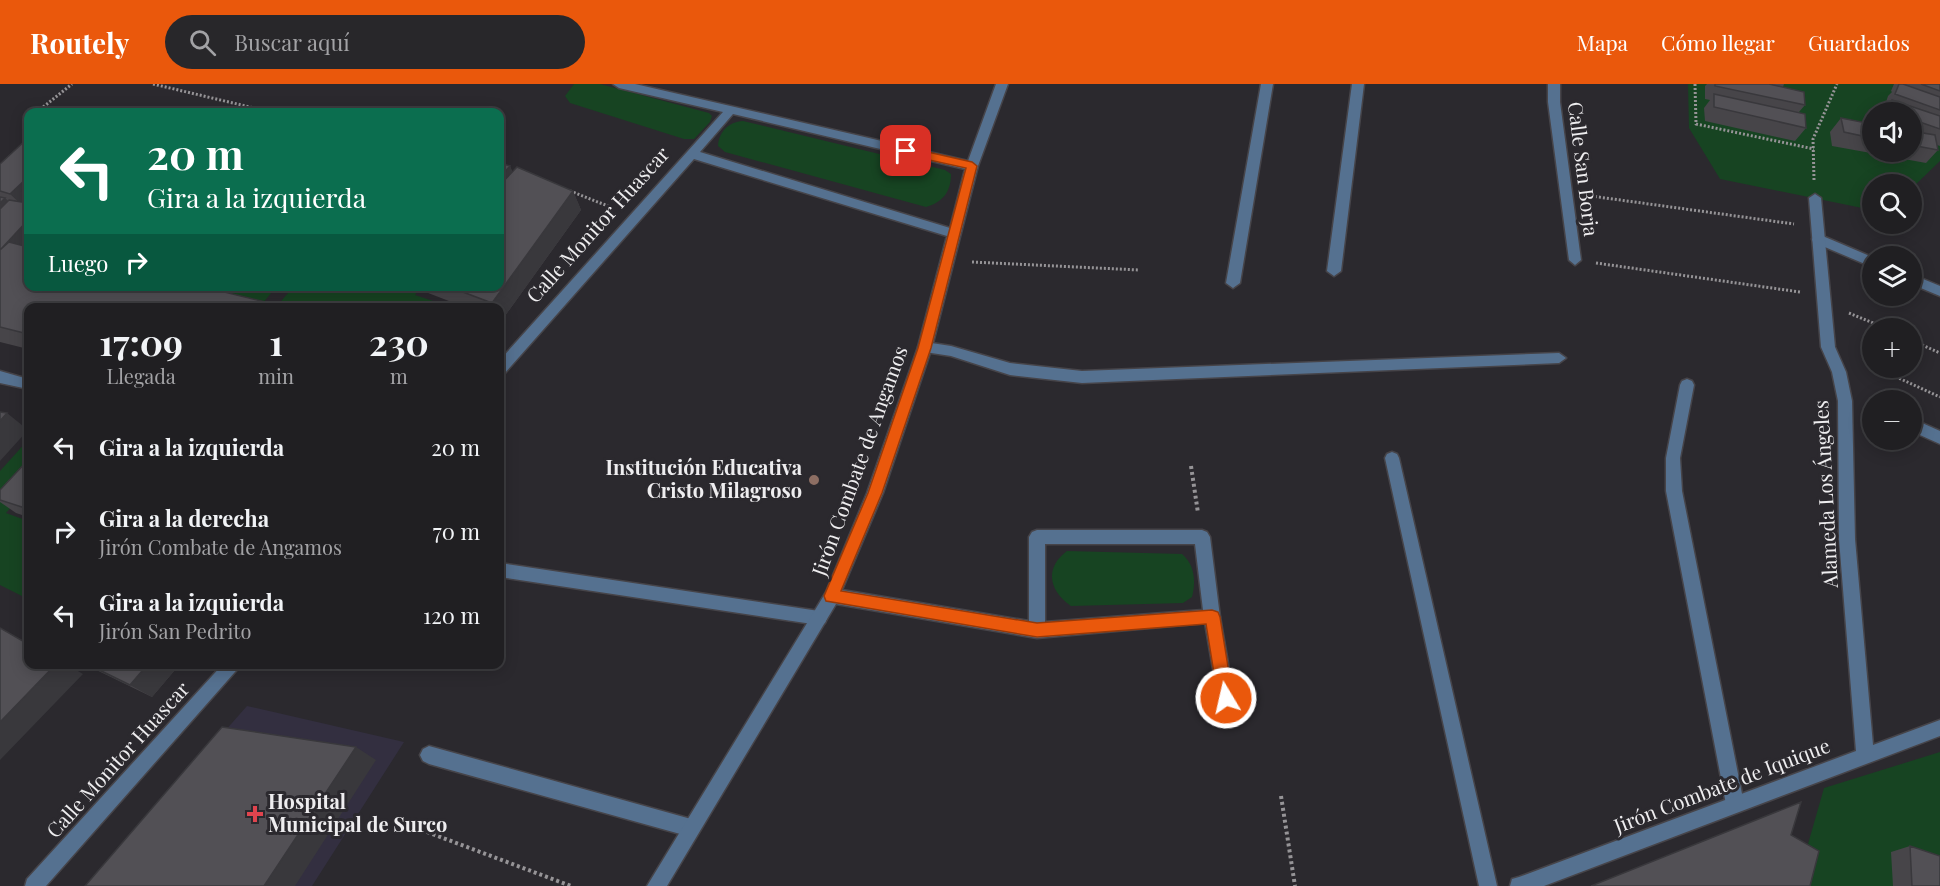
<!DOCTYPE html>
<html lang="es">
<head>
<meta charset="utf-8">
<style>
	:root { --surface:#201f22; --page:#28272a; --text:#f1f3f6; --muted:#a2a2a5; --line:#3d3d40; --accent:#ea580c }
	body { margin:0; font-family:"Playfair Display",serif; background:var(--page); color:var(--text); height:100vh; display:flex; flex-direction:column; font-size:22px; white-space:nowrap }
	* { box-sizing:border-box; margin:0 }
	p { font-size:20px; color:var(--muted) }
	.icon { flex:none; width:33px; height:33px; fill:none; stroke:currentColor; stroke-width:2; stroke-linecap:round; stroke-linejoin:round }
	.map { position:relative; flex:1; overflow:hidden }
	.panel { position:absolute; left:24px; top:219px; width:480px; height:366px; display:flex; flex-direction:column; background:var(--surface); border-radius:12px; box-shadow:0 3px 15px #0003,0 0 0 2px var(--line) }
	.panel>* { flex:none }
	.banner { position:absolute; left:24px; top:24px; width:480px; height:183px; border-radius:12px; box-shadow:0 3px 15px #0003,0 0 0 2px var(--line); background:#0b6e4f; color:#fff; overflow:hidden }
	.buttons { position:absolute; left:1862px; top:18px; display:grid; gap:12px }
	.buttons a { display:grid; place-items:center; width:60px; height:60px; border-radius:50%; background:var(--surface); box-shadow:0 3px 15px #0003,0 0 0 2px var(--line); font-size:30px }
	.pin { position:absolute; display:grid; place-items:center; width:51px; height:51px; color:#fff; margin:-26px; border-radius:12px; box-shadow:0 3px 9px #0006 }
	.me { position:absolute; width:66px; margin:-33px; rotate:351deg; stroke-linejoin:round; filter:drop-shadow(0 0 4px #0008) }
	.turn { display:flex; align-items:center; gap:21px; height:126px; padding:0 24px; font-size:27px }
	.turn .icon { width:78px; height:78px; stroke-width:2.5 }
	.turn b { display:block; font-size:42px; line-height:51px }
	.then { display:flex; align-items:center; height:57px; padding:0 24px; background:#0003; gap:12px; font-size:22px }
	.eta { display:flex; justify-content:space-evenly; align-items:center; height:102px; text-align:center }
	.eta b { font-size:36px; font-weight:700; line-height:42px }
	ul { padding:0; list-style:none }
	li { display:flex; align-items:center; gap:18px; height:84px; padding:0 24px }
	li div { flex:1 }
	li b { display:block; font-size:22px }
	li em { font-style:normal }
	header { display:flex; align-items:center; gap:36px; box-sizing:border-box; height:84px; padding:0 30px; background:var(--accent); color:#fff }
	header strong { font-size:28px }
	nav { display:flex; gap:33px; margin-inline-start:auto; font-size:21px }
	.search { width:420px; height:54px; background:var(--page); display:flex; align-items:center; gap:15px; box-sizing:border-box; padding:0 21px; border-radius:33px; color:var(--muted); font-size:22px }
	.map>svg:first-child { display:block }
	.medical { fill:#332f40 }
	.green { fill:#174422; fill-rule:evenodd }
	.lines { fill:none; stroke-linecap:round; stroke-linejoin:round }
	.service-casing { stroke:#464449; stroke-width:3 }
	.pedestrian-casing { stroke:#464449; stroke-width:3 }
	.minor-casing { stroke:#464449; stroke-width:3 }
	.path-far1 { stroke:#969497; stroke-width:3; stroke-dasharray:2 2; stroke-linecap:butt }
	.path { stroke:#969497; stroke-width:4; stroke-dasharray:3 3; stroke-linecap:butt }
	.service { fill:#557190; fill-rule:evenodd }
	.pedestrian { fill:#557190; fill-rule:evenodd }
	.minor { fill:#557190; fill-rule:evenodd }
	.wall { fill:#474549 }
	.shaded-wall { fill:#39383c }
	.building { fill:#525055; stroke:#39383c; stroke-width:1.5 }
	.route { fill:#ea580c; stroke:#983908; stroke-width:1.5 }
	.education-dot { fill:#8d6e63; stroke:#2b292e; stroke-width:2 }
	.health-dot { fill:#e0444e; stroke:#2b292e; stroke-width:2 }
	.labels { text-anchor:middle; stroke-width:6; stroke-linejoin:round; paint-order:stroke }
	.street-label { font-size:20px; fill:#eeedef; stroke:#2b292e }
	.poi-label { font-size:20px; font-weight:bold; fill:#eeedef; stroke:#2b292e; text-anchor:end }
</style>
</head>
<body>
<header>
<strong>Routely</strong>
<div class="search"><svg class="icon" aria-label="search" viewBox="0 0 24 24"><circle cx="10" cy="10" r="6"/><path d="M15 15l6 6"/></svg>Buscar aquí</div>
<nav><a>Mapa</a><a>Cómo llegar</a><a>Guardados</a></nav>
</header>
<div class="map">
<svg width="1940" height="802" viewBox="0 0 1940 802">
	<rect width="100%" height="100%" fill="#2b292e"/>
	<path class="medical" d="M247 622 404 658 312 802H88Z"/>
	<path class="green" d="M574 0H600L709 29 712 32 710 38 694 55H684L570 19 565 12Z
		M1688 0H1940V77L1911 105V100H1872V126L1720 95 1689 44ZM1872 28H1911V68H1872Z
		M743 37 945 86 951 90C951 108 943 118 926 123L725 68 718 62C719 48 728 38 743 37Z
		M421 202 415 211 451 223 285 224 277 222 293 203Z
		M177 203H276L263 219Z
		M28 356V404L6 429 28 437V515L0 501V387Z
		M1067 467 1182 470C1195 481 1196 498 1192 513L1183 519 1071 522C1049 507 1044 484 1067 467Z
		M1940 668V802H1796L1824 704Z"/>
	<g class="lines">
		<defs>
			<path id="service" d="M925 258 951 262 1010 279 1082 287 1559 269 1566 274 1559 279 1082 299 1010 291 951 272 925 268 918 263Z
				M1687 295 1692 297 1694 301 1680 374 1682 407 1744 720 1741 726 1735 729 1729 726 1726 720 1666 407V374L1680 301 1682 297Z
				M1392 368 1397 370 1399 374 1497 802H1479L1385 374 1387 370Z
				M500 479 819 527 825 529 827 534 825 539 819 541 500 493Z
				M1212 526 1218 528 1220 533 1234 614 1232 620 1226 622 1220 620 1218 614 1204 533 1206 528Z
				M429 662 691 735 697 738 700 744 697 750 691 753 429 680 423 677 420 671 423 665Z"/>
			<path id="pedestrian" d="M1261 0H1273L1240 199 1233 204 1226 199Z
				M1818 150 1872 173V183L1813 158 1812 155Z
				M1911 190 1940 202V212L1911 200Z
				M1911 334 1940 347V360L1911 347Z"/>
			<path id="minor" d="M613 0H635L968 77 996 0H1008L978 82 932 263 883 409 842 506 1029 537V453L1032 448 1037 446H1202L1207 448 1210 453 1220 533 1218 538 1037 554 836 520 667 802H647L826 508 867 409 918 263 947 152 694 75 505 289 500 290V276L723 28 619 4ZM733 30 965 85 950 144 700 68ZM1045 460H1195L1203 526 1045 538Z
				M1352 0H1364L1341 187 1334 192 1327 187Z
				M1548 0H1560V18L1581 176 1575 181 1569 176 1548 18Z
				M1815 110 1821 114 1835 263 1846 288 1852 317 1855 455 1873 661 1940 636V652L1544 802H1510L1512 795 1519 793 1856 667 1839 455 1838 317 1832 288 1821 263 1809 114Z
				M0 287 28 295V305L0 299Z
				M223 580H242L46 802H25L27 795Z"/>
		</defs>
		<use href="#service" class="service-casing"/>
		<use href="#pedestrian" class="pedestrian-casing"/>
		<use href="#minor" class="minor-casing"/>
		<path class="path-far1" d="M153 0 271 28
			M1695 0 1696 40 1814 65
			M37 28 72 0
			M1814 96 1813 55 1837 0
			M570 107 613 124
			M1591 112 1794 140
			M972 178 1139 186
			M1596 179 1800 208
			M1849 229 1885 244
			M1911 256 1940 269
			M1892 291 1940 313"/>
		<path class="path" d="M1191 382 1198 429
			M1281 712 1295 802
			M427 748 571 802"/>
		<use href="#service" class="service"/>
		<use href="#pedestrian" class="pedestrian"/>
		<use href="#minor" class="minor"/>
	</g>
	<path class="wall" d="M1707 0H1784L1783 3 1805 21 1799 28 1806 44 1795 57 1705 37 1704 24 1710 16 1705 15V2Z
		M1894 0H1940V62L1937 61 1938 66 1926 79 1832 62 1830 48 1841 34 1872 40V68H1911V28H1881L1885 24H1884L1888 12 1892 8 1891 7Z
		M28 54V118L27 119 28 265 0 258V80Z
		M510 82 512 88 573 107 581 126 502 236 500 235V224H467L423 207 420 202H500Z
		M28 376V433L16 429 0 418V406Z
		M84 580H180L152 613Z
		M1910 762 1940 802H1893L1891 768Z"/>
	<path class="shaded-wall" d="M510 82 516 95 500 112V93Z
		M28 93V109L22 107 28 114V118L24 123 10 110Z
		M573 107 581 126 502 236 500 232V224H495L492 219Z
		M5 114 19 127 0 145V119Z
		M28 136V163L0 166Z
		M7 329 28 346 0 377V337Z
		M56 580H66L83 590 0 676V638Z
		M148 580H180L152 613 130 601Z
		M356 663 376 676 295 802H264Z"/>
	<path class="building" d="M1715 0H1769L1804 8 1805 21 1715 2Z
		M1899 0H1903L1940 13V26L1895 10Z
		M1921 0H1940V7Z
		M1714 10 1805 30 1806 44 1714 23Z
		M1892 16 1940 32V45L1911 35V28H1893L1889 27Z
		M171 24 195 28H167Z
		M1841 34 1872 40V54L1844 48Z
		M1911 47 1935 51 1938 66 1911 61Z
		M28 54V93L10 110 0 107V80Z
		M500 79 510 82 500 93Z
		M517 83 573 107 492 219 447 202H500V101Z
		M28 101V109L22 107Z
		M0 113 5 114 0 119Z
		M9 116 28 119V136L0 166V125Z
		M9 158 28 163V202H200L290 224H28V250L0 243V166Z
		M0 328 7 329 0 337Z
		M28 376V425L0 416V406Z
		M0 544 28 560V580H56L0 638Z
		M87 580H148L130 601Z
		M222 643 356 663 264 802H85Z
		M1801 718 1791 751 1819 767 1810 802H1591Z
		M1910 762 1940 772V802H1912Z"/>
	<path class="route" d="M906 63 972 78 977 82 931 264 882 409 841 507 1037 539 1212 526 1218 528 1220 533 1233 614 1231 619 1226 621 1220 619 1218 614 1206 540 1037 553 826 517 824 512 868 409 918 264 966 84 902 70 901 67Z"/>
	<circle class="education-dot" cx="814" cy="396" r="6"/>
	<path class="health-dot" d="M252 721h6v6h6v6h-6v6h-6v-6h-6v-6h6z"/>
	<g class="labels">
		<g class="street-label">
			<text transform="translate(1583 85) rotate(83)" y="7">Calle San Borja</text>
			<text transform="translate(598 141) rotate(-48)" y="7">Calle Monitor Huascar</text>
			<text transform="translate(860 377) rotate(-70)" y="7">Jirón Combate de Angamos</text>
			<text transform="translate(1826 410) rotate(-93)" y="7">Alameda Los Ángeles</text>
			<text transform="translate(118 676) rotate(-48)" y="7">Calle Monitor Huascar</text>
			<text transform="translate(1722 702) rotate(-21)" y="7">Jirón Combate de Iquique</text>
		</g>
		<g class="poi-label">
			<text x="802" y="391">Institución Educativa<tspan x="802" dy="23">Cristo Milagroso</tspan></text>
			<text x="268" y="725" text-anchor="start">Hospital<tspan x="268" dy="23">Municipal de Surco</tspan></text>
		</g>
	</g>
</svg>
<div class="buttons">
<a><svg class="icon" aria-label="sound" viewBox="0 0 24 24"><path d="M4 9h4l5-4v14l-5-4H4zM17 9q2 3 0 6"/></svg></a>
<a><svg class="icon" aria-label="search" viewBox="0 0 24 24"><circle cx="10" cy="10" r="6"/><path d="M15 15l6 6"/></svg></a>
<a><svg class="icon" aria-label="layers" viewBox="0 0 24 24"><path d="M12 4l9 5-9 5-9-5zM3 14l9 5 9-5"/></svg></a>
<a>+</a>
<a>−</a>
</div>
<div class="pin" style="left:906px;top:67px;background:#d93025"><svg class="icon" aria-label="arrive" viewBox="0 0 24 24"><path d="M6 21V4h12l-3 4 3 4H6"/></svg></div>
<svg class="me" style="left:1226px;top:614px" viewBox="-20 -20 40 40"><circle r="17" fill="#ea580c" stroke="#fff" stroke-width="3"/><path d="M0-11L8 9 0 5-8 9z" fill="#fff"/></svg>
<div class="banner">
<div class="turn"><svg class="icon" aria-label="left" viewBox="0 0 24 24"><path d="M17 20v-9H6M10 6l-5 5 5 5"/></svg><div><b>20 m</b>Gira a la izquierda</div></div>
<div class="then">Luego<svg class="icon" aria-label="right" viewBox="0 0 24 24"><path d="M7 20v-9h11M14 6l5 5-5 5"/></svg></div>
</div>
<section class="panel">
<div class="eta">
<div><b>17:09</b><p>Llegada</p></div>
<div><b>1</b><p>min</p></div>
<div><b>230</b><p>m</p></div>
</div>
<ul>
<li><svg class="icon" aria-label="left" viewBox="0 0 24 24"><path d="M17 20v-9H6M10 6l-5 5 5 5"/></svg><div><b>Gira a la izquierda</b></div><em>20 m</em></li>
<li><svg class="icon" aria-label="right" viewBox="0 0 24 24"><path d="M7 20v-9h11M14 6l5 5-5 5"/></svg><div><b>Gira a la derecha</b><p>Jirón Combate de Angamos</p></div><em>70 m</em></li>
<li><svg class="icon" aria-label="left" viewBox="0 0 24 24"><path d="M17 20v-9H6M10 6l-5 5 5 5"/></svg><div><b>Gira a la izquierda</b><p>Jirón San Pedrito</p></div><em>120 m</em></li>
</ul>
</section>
</div>
</body>
</html>
